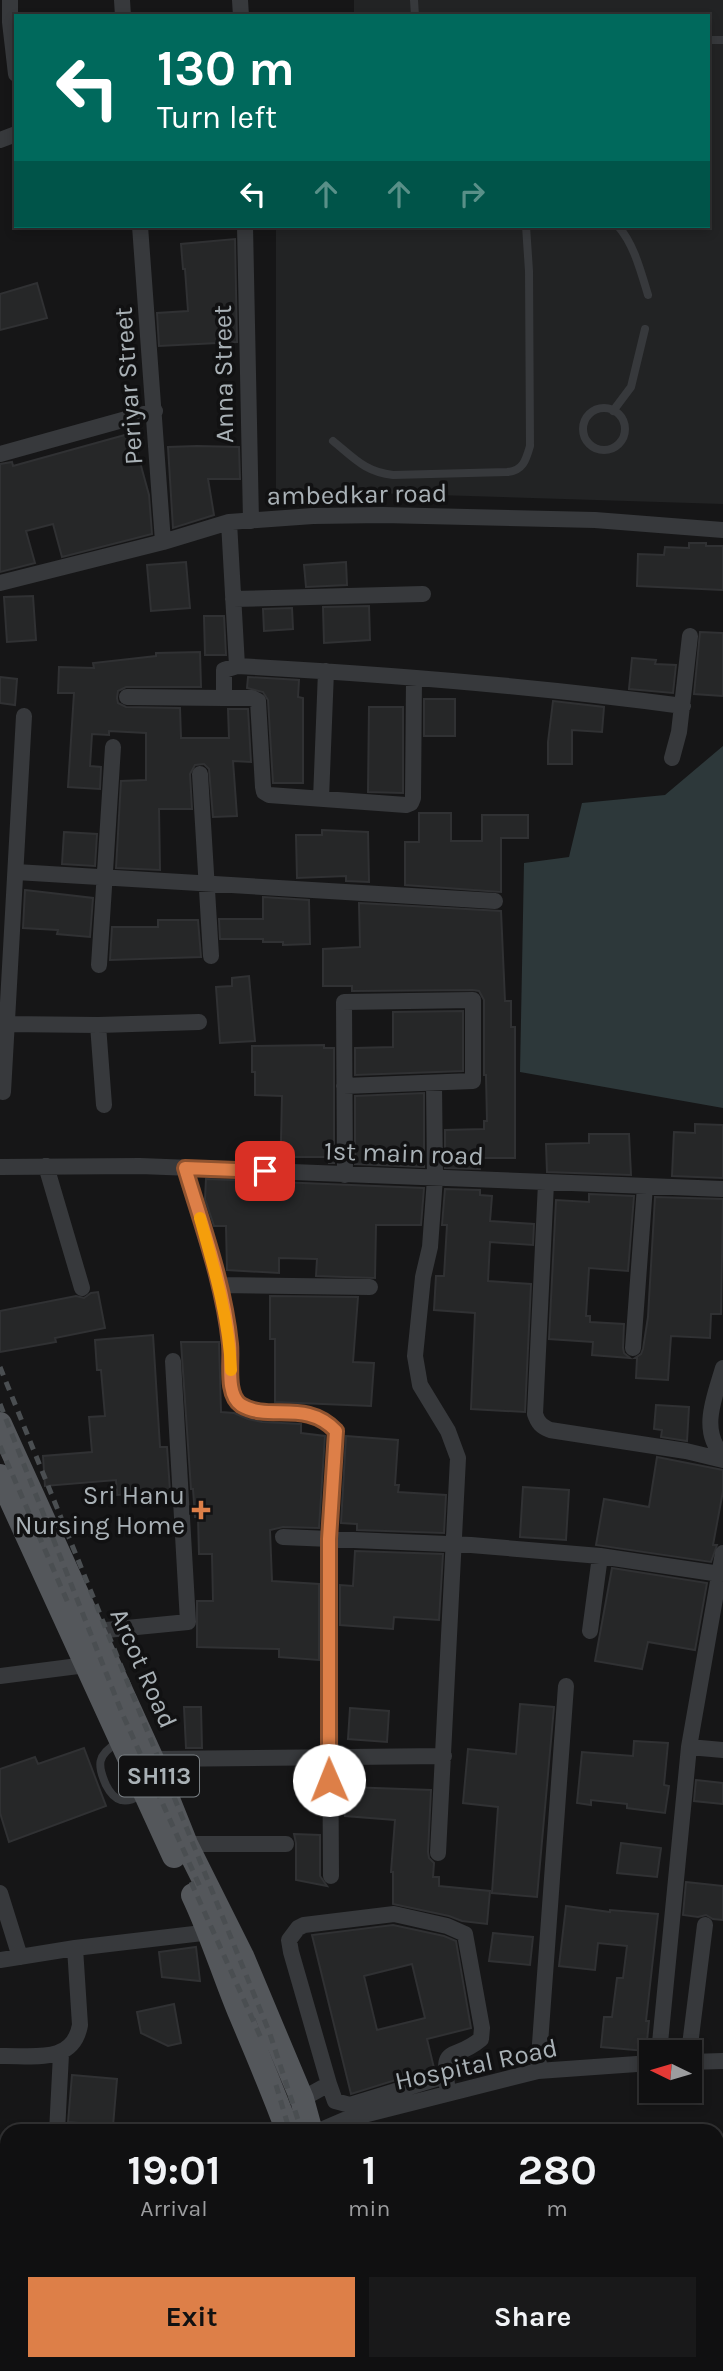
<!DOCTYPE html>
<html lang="en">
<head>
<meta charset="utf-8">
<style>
	:root { --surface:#101011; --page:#19191a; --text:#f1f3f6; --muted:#9c9d9f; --line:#303031; --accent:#dd7f48 }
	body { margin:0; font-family:Karla,sans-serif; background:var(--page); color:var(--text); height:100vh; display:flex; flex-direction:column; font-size:26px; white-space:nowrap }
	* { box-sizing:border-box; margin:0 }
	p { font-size:23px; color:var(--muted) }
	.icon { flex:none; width:38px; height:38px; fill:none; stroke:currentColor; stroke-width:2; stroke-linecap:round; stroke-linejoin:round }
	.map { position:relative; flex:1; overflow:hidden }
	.panel { position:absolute; left:0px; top:2124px; width:724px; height:247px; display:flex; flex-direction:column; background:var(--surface); border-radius:21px 21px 0 0; box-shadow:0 4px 10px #0003,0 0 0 2px var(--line) }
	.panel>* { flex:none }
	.top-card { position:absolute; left:14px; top:14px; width:696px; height:214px; border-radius:0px; box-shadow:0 4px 10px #0003,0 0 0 2px var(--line); background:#00695c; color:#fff; overflow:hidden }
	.needle { width:46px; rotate:275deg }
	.controls { position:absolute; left:639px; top:2040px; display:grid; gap:14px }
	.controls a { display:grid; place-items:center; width:63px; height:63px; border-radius:0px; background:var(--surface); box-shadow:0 4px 10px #0003,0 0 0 2px var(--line); font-size:35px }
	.pin { position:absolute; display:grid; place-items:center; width:60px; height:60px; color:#fff; margin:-30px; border-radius:14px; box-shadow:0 4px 10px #0006 }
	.me { position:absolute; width:77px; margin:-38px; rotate:359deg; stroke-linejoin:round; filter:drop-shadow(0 0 5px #0008) }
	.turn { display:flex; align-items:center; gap:24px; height:147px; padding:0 28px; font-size:32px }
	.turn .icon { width:91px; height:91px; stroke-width:2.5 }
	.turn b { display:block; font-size:49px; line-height:60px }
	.lanes { display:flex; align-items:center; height:66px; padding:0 28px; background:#0003; justify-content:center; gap:35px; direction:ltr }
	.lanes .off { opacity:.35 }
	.eta { display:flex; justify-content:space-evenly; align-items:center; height:119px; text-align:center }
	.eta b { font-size:42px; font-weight:700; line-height:49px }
	.primary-button { display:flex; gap:14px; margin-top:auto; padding:14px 28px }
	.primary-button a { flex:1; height:80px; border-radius:0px; background:var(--accent); color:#111; font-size:28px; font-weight:700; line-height:80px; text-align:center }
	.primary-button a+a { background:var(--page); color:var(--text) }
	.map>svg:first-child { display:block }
	.built { fill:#222324 }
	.water { fill:#2d383a }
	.building { fill:#262728; stroke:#303133; stroke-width:2; fill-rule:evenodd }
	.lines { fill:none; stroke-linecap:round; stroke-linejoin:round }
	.lane { stroke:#37393c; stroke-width:8 }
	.street { stroke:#37393c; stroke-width:16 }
	.primary { stroke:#54575b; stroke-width:24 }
	.rail { stroke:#4a4e51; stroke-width:5; stroke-dasharray:9 7; stroke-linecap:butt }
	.route-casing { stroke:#90532f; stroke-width:18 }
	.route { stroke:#dd7f48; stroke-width:12 }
	.slow { stroke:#f59e0b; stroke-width:12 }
	.poi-dot { fill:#dd7f48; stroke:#111112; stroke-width:2.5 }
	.labels { text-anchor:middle; stroke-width:7; stroke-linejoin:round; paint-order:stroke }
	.shield { fill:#111112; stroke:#7b8185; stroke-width:2 }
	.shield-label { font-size:24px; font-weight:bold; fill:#a9b1b6 }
	.street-label { font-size:26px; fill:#a9b1b6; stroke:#111112 }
	.poi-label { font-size:26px; fill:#a9b1b6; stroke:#111112; text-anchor:end }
</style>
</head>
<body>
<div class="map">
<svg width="723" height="2371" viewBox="0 0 723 2371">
	<rect width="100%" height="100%" fill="#161617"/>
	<path class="built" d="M354 0H723V504L276 490V226H709V16H354Z"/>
	<path class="water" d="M723 746V1108L520 1072 524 863 569 857 582 803 665 795Z"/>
	<path class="building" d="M235 239 237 342 159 346 157 313 188 311 185 269H183L181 244Z
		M37 283 47 318 0 330V294Z
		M132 433 149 495 152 534 62 557 53 524 26 531 35 563 0 572V464L12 462 13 466Z
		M197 446 239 447 240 479H208L214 515 173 528 168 447Z
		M689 543H706V546H723V590L637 586 638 554 664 555 665 547 689 548Z
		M186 562 190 608 151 611 147 565Z
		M346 562 347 585 306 587 304 565Z
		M33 596 36 640 7 642 4 597Z
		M369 606 370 640 324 643 323 607Z
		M292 608 293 629 264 631 263 609Z
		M204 616H224L226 655H205Z
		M700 632 723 633V696L694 694Z
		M200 652 201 687H126L118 691 117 698 118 703 126 707 180 708 181 738H229L228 709H248L251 762 233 761 237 816 213 817 209 769 204 764 195 765 190 774 192 809H159L160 870 116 868 121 781 146 780V733L109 731V735L92 734 90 766 101 767 100 789 68 787 74 693H58L59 667 94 668 93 663 156 656V653Z
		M632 658 656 660 655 664 676 665 673 693 629 689Z
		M0 677 17 679 15 705 0 703Z
		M248 677 299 680 298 697 303 698V783H273L268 700 263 692 247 688Z
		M424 699H455V736H424Z
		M553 701 604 707 602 732 572 730V764H548V742Z
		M369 707H403V793L368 792Z
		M419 813H451V841H482V815H528V838H501V892L405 885V842H419Z
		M322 830 368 832 369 882 346 881V876L297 878 296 835H322Z
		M64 832 97 834 95 866 62 864Z
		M25 890 93 898 90 937 57 934 58 930 23 928Z
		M263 897 309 900 310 944 283 945V942H263V939H220L219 919H263Z
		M359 903 501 911 505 1001H511V1027H515V1158H480V1169L445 1168V1130L484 1129V1121H487L486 1075H484V1000L479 991 473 990 352 991V986H323V949L360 947Z
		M158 920H198L201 957 110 960 112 927H158Z
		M249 976 255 1041 220 1043 216 987 232 986V978Z
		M463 1011V1071L355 1075V1048L393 1047V1012Z
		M324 1045V1048H334V1163H329V1157H288V1161L259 1160V1142H281L282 1096 255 1095V1072H252V1046Z
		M424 1093V1167L355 1164V1096Z
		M695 1124 723 1125V1178L672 1176 674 1132 695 1133Z
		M589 1134H629L631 1175 547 1172 546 1144 589 1143Z
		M206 1179 424 1188 421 1225H376L375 1278 316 1276 317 1259 279 1258V1273L227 1270 226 1226H214L205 1199Z
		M445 1189 480 1190V1195L492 1196 490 1221 534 1224 533 1245 490 1242 488 1281 531 1284 525 1412 471 1409 475 1313 434 1310 436 1276H444L447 1225H442Z
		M589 1194 634 1196 628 1271 589 1268 586 1316H590V1322L624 1324 623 1348 624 1353 630 1358 592 1355 593 1342 549 1339 556 1200 589 1202Z
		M655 1197 723 1199 721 1314H711L710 1338 671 1336 668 1380 636 1378 637 1358H635L641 1354 643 1349 648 1317Z
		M98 1292 105 1328 55 1338 56 1342 0 1352V1311L76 1296 84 1298 91 1293Z
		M270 1296 358 1297 353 1362 374 1363 371 1406 275 1402V1339H270Z
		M153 1335 160 1447H167L170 1491 117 1495 116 1480 45 1486 43 1456 92 1452 89 1417 105 1416 101 1370H97L95 1340Z
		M181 1342H219L221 1412 234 1413 248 1419 262 1422 301 1424V1433L325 1436 319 1528 283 1527 270 1530 272 1581 319 1584V1660L279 1657V1649L197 1647V1601H213L212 1554H199L198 1517H195L193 1489H191Z
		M656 1405 689 1407 687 1441 661 1437 662 1430 654 1429Z
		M346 1436 398 1440 395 1485H399L398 1492 446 1495 444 1533 357 1530V1524L341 1523Z
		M657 1457 723 1470V1491L713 1545H717L711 1562 596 1545 604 1499 649 1507Z
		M523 1487 569 1490 566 1540 520 1537Z
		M355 1551 443 1554 439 1620 394 1617 393 1629 340 1625V1585L353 1586Z
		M612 1568 707 1583 695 1650 648 1642 642 1669 595 1661Z
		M520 1704 554 1707 537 1897 492 1893 498 1807 463 1803 468 1749 516 1754Z
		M184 1707H201L202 1748H186Z
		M350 1708 389 1711 387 1742 348 1739Z
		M634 1741 668 1743 664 1785 669 1786 665 1813 627 1808V1804L591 1800V1805L577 1803 582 1752 633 1756Z
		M84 1748 106 1806 9 1842 0 1813V1769L35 1757 38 1764Z
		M696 1780 723 1783V1804L694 1801Z
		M347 1787 431 1790 428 1852 429 1858 434 1863 433 1877H439V1886L490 1891 487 1924 462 1921 449 1916 393 1904V1872H391L395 1820 345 1816Z
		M294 1834 320 1835V1876L327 1886 296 1880V1843Z
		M621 1843 661 1848 657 1877 617 1873Z
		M686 1882 723 1886V1920L713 1919 706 1915 698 1917 683 1915Z
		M566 1906 610 1912V1910L658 1914 646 2021H649L646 2051 601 2047 604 2017H612L617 1978H623L627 1946 598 1943 595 1970 559 1966Z
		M393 1925 444 1936 456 1941 471 2028 427 2039 434 2068 351 2094 312 1935ZM412 1964 425 2018 377 2030 364 1976Z
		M493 1933 533 1937 530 1965 489 1961Z
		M196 1947 200 1981 162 1977 159 1952Z
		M174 2004 181 2043 168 2046 141 2033 137 2012Z
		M72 2075 117 2079 113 2126 68 2122Z"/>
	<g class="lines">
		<path class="lane" d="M414 0 415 16
			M709 40H723
			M618 226C634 244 641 272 648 295
			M583 429a21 21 0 1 1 42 0a21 21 0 1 1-42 0Z
			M613 411 631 387 645 329
			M333 441C354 458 365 472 393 475L507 472C523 471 526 460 530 446L529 271 526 226
			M117 1743C97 1755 97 1765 106 1785 109 1791 113 1798 121 1800 128 1802 136 1798 142 1795
			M659 2371V2364"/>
		<path class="street" d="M10 0V22L16 74
			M122 0 123 16
			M240 0 241 16
			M0 140 16 134
			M140 226 163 542
			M245 226 251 521
			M0 454 155 411
			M229 522 237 666
			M0 583 163 542 229 522 313 516 383 515 595 520 723 530
			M233 599 423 594
			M414 679 413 798 411 803 406 805 269 795 264 792 263 787 258 701 252 698H224V670L237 666C385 674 535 686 683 706
			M127 697 224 698
			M672 758 679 732 690 636
			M200 774 211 956
			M321 799 326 671
			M16 872 495 901
			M99 965 113 747
			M5 1024 98 1025 199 1022
			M98 1025 104 1105
			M434 1083 435 1178 430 1247 423 1277 415 1356 420 1385 448 1431 458 1458 438 1853
			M344 1086 473 1081V1000L344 1002 345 1175
			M3 1092 24 716
			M46 1166 82 1288
			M0 1167 140 1166 723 1189
			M185 1168C202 1225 224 1284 230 1344 232 1361 225 1394 241 1405 269 1422 307 1399 336 1431L329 1539 331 1876
			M546 1183 535 1414C538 1423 541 1426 550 1430L686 1451 723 1460
			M219 1285 370 1287
			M633 1348 645 1186
			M723 1368C715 1396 699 1431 723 1455
			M283 1537 471 1545 600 1556 720 1574
			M96 1631 188 1622 173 1361
			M590 1631 600 1556
			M0 1676 86 1665
			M689 1747 723 1750
			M145 1763 152 1759 444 1756
			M186 1844H286
			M0 1893 20 1957
			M0 1960 75 1948 211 1932
			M659 2053 689 1747 723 1553
			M689 2053 705 1925
			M0 2056C32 2055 73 2065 80 2025L75 1948
			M690 2062 723 2061
			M538 2071 566 1686
			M329 2084 335 2101 350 2105 445 2076
			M302 2099 329 2084 291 1952 289 1940 298 1928 304 1925 394 1914 447 1926 465 1934 482 2028 481 2039C451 2064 441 2040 448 2093
			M57 2132 61 2054
			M316 2132 344 2120 538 2071 651 2063
			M96 2371 98 2364"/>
		<path class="primary" d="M0 1424 152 1759 186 1844 242 1956 302 2099 311 2132
			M0 1476 174 1856
			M193 1895C211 1933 223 1972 239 2011 256 2051 273 2091 288 2132
			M324 2364 325 2371
			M346 2364V2371"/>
		<path class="rail" d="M0 1367 270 2034 302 2132
			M0 1404 122 1713 201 1889
			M0 1446 68 1603
			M191 1882 261 2038
			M276 2085 290 2132
			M341 2364 342 2371"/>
	</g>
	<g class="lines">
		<defs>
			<path id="route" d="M265 1171 185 1168C202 1225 224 1284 230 1344 232 1361 225 1394 241 1405 269 1422 306 1399 336 1431L329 1539V1780"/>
		</defs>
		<use href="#route" class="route-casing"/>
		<use href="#route" class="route"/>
		<path class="slow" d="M200 1218C214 1268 229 1318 231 1370"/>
	</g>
	<path class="poi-dot" d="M197.5 1499.5h7v7h7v7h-7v7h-7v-7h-7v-7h7z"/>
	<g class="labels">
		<rect class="shield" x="119" y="1755.5" width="80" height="41" rx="5"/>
		<g class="shield-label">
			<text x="159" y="1784">SH113</text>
		</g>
		<g class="street-label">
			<text transform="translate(223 374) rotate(-91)" y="9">Anna Street</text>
			<text transform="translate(128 386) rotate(-94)" y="9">Periyar Street</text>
			<text transform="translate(357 494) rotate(-1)" y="9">ambedkar road</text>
			<text transform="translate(404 1153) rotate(2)" y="9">1st main road</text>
			<text transform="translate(144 1668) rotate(66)" y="9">Arcot Road</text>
			<text transform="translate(476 2064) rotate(-12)" y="9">Hospital Road</text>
		</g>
		<g class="poi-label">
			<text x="185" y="1504">Sri Hanu<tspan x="185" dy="30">Nursing Home</tspan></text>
		</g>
	</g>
</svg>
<div class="controls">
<a><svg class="needle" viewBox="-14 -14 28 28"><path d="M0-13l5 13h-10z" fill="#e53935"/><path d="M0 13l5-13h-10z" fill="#9c9d9f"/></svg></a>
</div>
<div class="pin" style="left:265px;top:1171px;background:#d93025"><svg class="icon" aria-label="arrive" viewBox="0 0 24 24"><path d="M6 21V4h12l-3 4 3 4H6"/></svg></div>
<svg class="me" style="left:329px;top:1780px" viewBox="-20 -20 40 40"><circle r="19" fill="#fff"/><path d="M0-13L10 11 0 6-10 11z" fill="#dd7f48"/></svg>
<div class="top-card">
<div class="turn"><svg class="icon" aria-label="left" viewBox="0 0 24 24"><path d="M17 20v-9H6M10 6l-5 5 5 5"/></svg><div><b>130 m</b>Turn left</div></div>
<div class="lanes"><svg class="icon" aria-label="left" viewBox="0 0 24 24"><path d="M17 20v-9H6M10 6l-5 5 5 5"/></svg><svg class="icon off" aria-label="ahead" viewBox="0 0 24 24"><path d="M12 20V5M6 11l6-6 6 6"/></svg><svg class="icon off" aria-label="ahead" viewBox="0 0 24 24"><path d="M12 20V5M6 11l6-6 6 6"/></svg><svg class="icon off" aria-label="right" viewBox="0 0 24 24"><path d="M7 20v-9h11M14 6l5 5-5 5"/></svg></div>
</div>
<section class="panel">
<div class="eta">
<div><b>19:01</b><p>Arrival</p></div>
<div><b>1</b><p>min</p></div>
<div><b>280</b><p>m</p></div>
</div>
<div class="primary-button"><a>Exit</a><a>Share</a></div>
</section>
</div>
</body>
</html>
